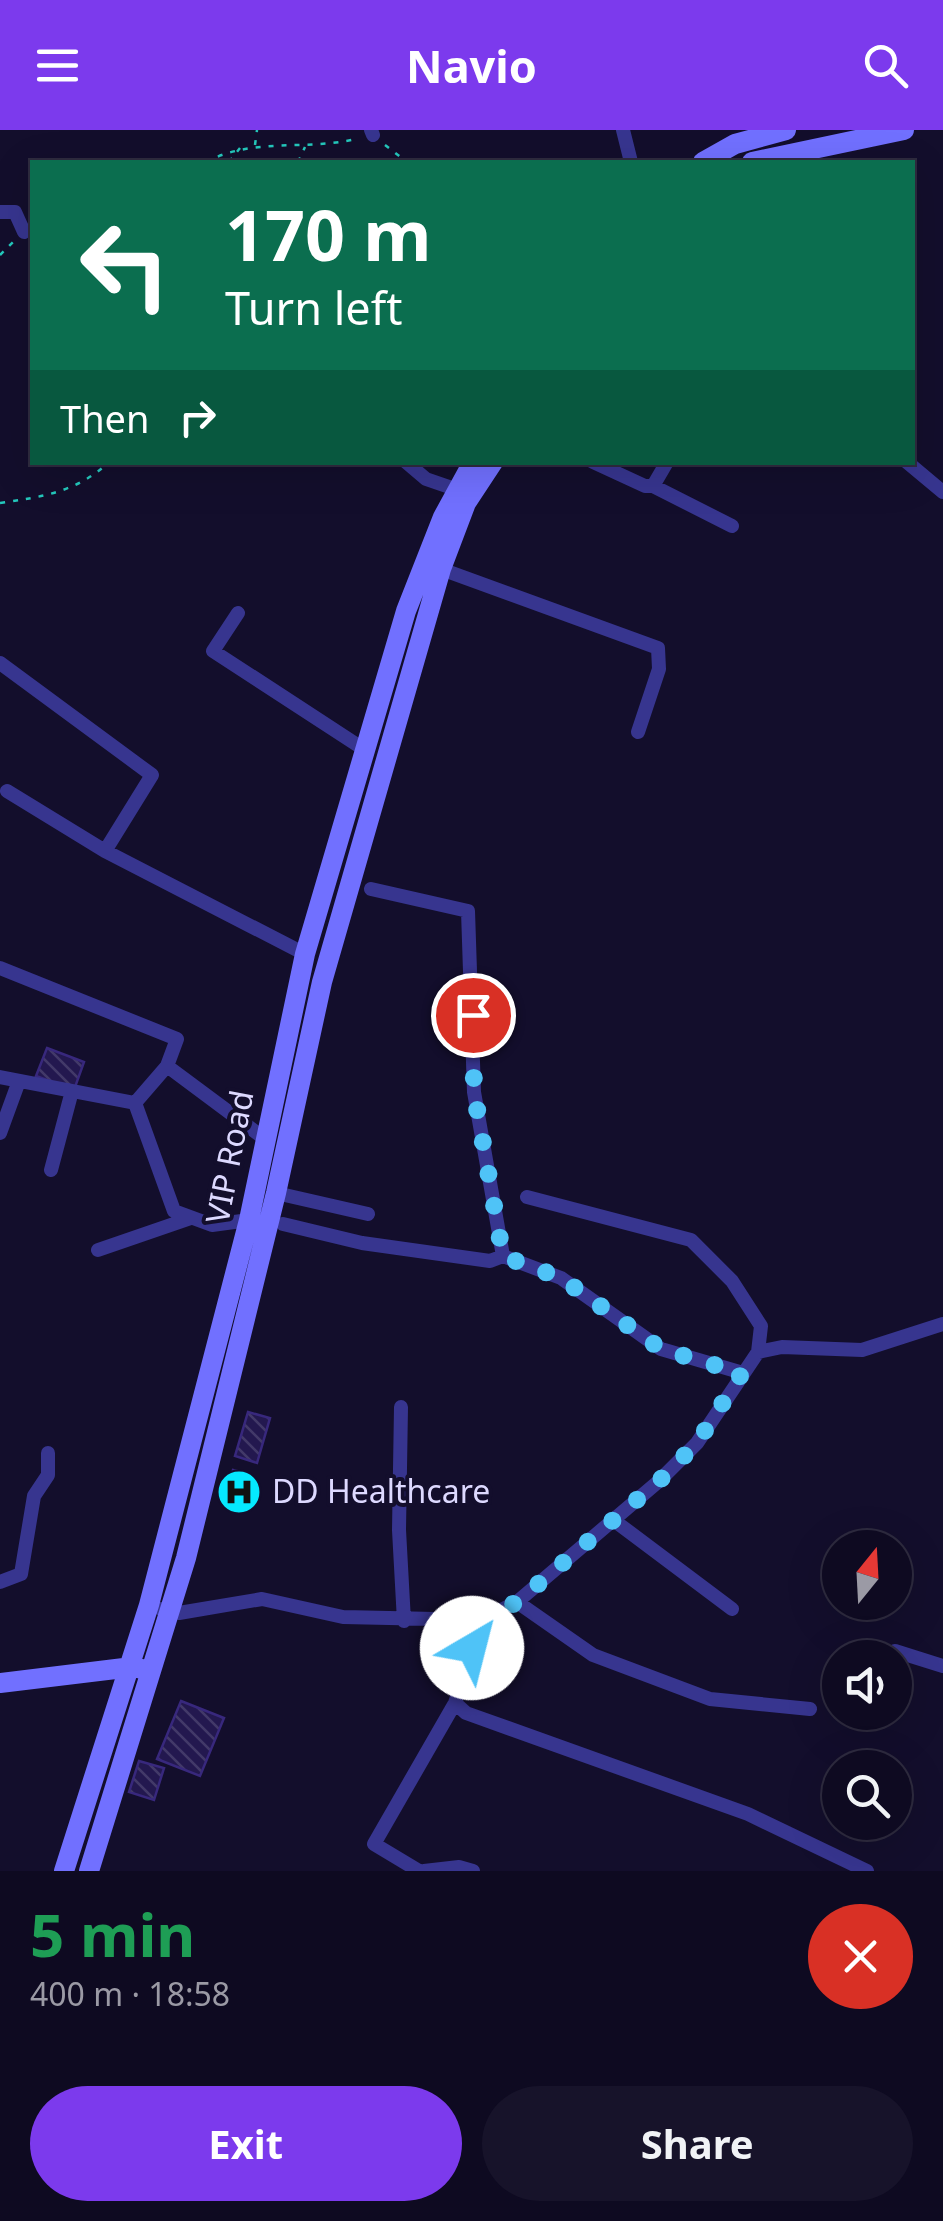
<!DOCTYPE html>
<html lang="en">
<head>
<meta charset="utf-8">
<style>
	:root { --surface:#0e0a21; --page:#17132a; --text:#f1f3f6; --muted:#9b9aa5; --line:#2e2b3f; --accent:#7c3aed }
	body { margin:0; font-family:"Noto Sans",sans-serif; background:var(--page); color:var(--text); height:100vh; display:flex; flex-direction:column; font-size:38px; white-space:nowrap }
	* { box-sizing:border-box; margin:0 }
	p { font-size:32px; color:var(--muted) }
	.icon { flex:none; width:55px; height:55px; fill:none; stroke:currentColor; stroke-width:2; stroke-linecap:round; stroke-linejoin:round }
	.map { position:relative; height:1741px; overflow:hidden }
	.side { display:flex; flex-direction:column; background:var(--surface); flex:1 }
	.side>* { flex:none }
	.banner { position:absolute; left:30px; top:30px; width:885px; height:305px; border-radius:0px; box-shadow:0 10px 40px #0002,0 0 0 2px var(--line); background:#0b6e4f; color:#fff; overflow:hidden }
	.needle { width:65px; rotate:18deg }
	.buttons { position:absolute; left:822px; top:1400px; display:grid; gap:20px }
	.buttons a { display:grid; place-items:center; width:90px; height:90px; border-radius:50%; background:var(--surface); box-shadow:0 10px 40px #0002,0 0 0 2px var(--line); font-size:50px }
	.pin { position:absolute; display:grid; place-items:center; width:85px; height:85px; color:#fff; margin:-42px; border:5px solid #fff; border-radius:50%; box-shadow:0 2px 10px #0007 }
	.me { position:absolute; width:110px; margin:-55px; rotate:37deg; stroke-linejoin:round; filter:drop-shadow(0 0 8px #0008) }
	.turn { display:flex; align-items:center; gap:35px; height:210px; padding:0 30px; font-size:45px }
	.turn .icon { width:130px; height:130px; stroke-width:2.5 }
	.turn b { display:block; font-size:70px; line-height:85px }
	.then { display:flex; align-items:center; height:95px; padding:0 30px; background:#0003; gap:20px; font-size:38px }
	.round { display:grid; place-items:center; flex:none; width:105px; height:105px; border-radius:52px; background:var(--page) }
	.summary { display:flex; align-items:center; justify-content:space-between; height:170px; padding:0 30px }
	h1 { font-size:60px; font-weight:700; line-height:75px; color:#1e9e55 }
	.primary-button { display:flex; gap:20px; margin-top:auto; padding:20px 30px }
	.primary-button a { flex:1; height:115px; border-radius:60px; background:var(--accent); color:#fff; font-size:40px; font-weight:700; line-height:115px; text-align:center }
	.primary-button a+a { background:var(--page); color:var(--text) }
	header { display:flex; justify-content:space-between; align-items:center; height:130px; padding:0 30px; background:var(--accent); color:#fff; font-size:45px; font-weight:700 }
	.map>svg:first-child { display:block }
	.building { fill:url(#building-back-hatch); stroke:#38287d; stroke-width:2.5 }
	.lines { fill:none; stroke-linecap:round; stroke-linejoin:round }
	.path { stroke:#24c8bc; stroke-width:2.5; stroke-dasharray:5 8; stroke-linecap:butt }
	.street { stroke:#37358f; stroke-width:14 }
	.secondary { stroke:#7170ff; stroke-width:20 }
	.route { stroke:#4fc3f7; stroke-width:18; stroke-dasharray:0 32.4 }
	.labels { text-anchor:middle; stroke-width:8; stroke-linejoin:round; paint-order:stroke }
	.street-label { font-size:32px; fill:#ddd9ff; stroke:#130e2c }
	.poi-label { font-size:32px; fill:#ddd9ff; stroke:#130e2c; text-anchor:start }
</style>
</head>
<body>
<header><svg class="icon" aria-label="menu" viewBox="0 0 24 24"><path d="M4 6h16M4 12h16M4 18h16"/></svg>Navio<svg class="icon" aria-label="search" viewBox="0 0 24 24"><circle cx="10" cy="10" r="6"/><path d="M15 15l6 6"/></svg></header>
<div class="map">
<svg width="943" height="1741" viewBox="0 0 943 1741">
	<defs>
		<pattern id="building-back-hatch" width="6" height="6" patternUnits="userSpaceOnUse" patternTransform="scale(2.5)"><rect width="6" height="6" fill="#23184f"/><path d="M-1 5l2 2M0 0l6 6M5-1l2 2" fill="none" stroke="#423969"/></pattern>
	</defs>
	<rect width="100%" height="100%" fill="#130e2c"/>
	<path class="building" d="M47 918 84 932 74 960 36 946Z
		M248 1282 270 1288 257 1333 235 1326Z
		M233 1340 246 1343 243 1354 256 1357 251 1378 226 1372Z
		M181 1571 224 1588 200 1646 157 1629Z
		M139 1631 164 1638 154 1670 129 1662Z"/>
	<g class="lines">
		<path class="path" d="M255 15 257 0
			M385 15 407 32
			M206 32C253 7 305 21 356 9
			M229 32 240 18
			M298 32 305 17
			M0 125 13 112
			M0 373C42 367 77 362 109 332"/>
		<path class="street" d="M371 0 373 5
			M623 0 631 32
			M0 82H15L24 102
			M406 332 426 349 458 360
			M593 332 645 356H653L667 332
			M907 332 943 362
			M653 356 732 396
			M441 439 658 518 659 539 638 602
			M238 483 213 521 365 620
			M0 533 152 645 105 721 305 824
			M7 661 105 721
			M371 759 468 781 474 962 503 1126
			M0 838 177 909 167 936
			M0 947 135 973 167 936 265 1009
			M135 973 174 1081 212 1095 249 1090
			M0 1003 19 951
			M51 1040 72 961
			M276 1063 368 1084
			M527 1067 691 1110 732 1151 761 1196 758 1222
			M283 1094 362 1113 490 1131 503 1126 561 1148 661 1219 743 1243
			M98 1120 191 1088
			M401 1277 399 1400 404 1491
			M612 1389 732 1479
			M0 1452 21 1444 34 1366 48 1345V1323
			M517 1472 593 1525 710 1569 810 1579
			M161 1479 179 1483 262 1469 343 1487 481 1490 517 1472 659 1351 697 1313 758 1222 782 1217 862 1220 943 1194
			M481 1490 455 1573 466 1583 748 1684 867 1741
			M895 1521 943 1536
			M419 1741 374 1714 455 1573
			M424 1741 459 1737 473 1741"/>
		<path class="secondary" d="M703 32 735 14 786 0
			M752 32 904 0
			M0 1553 132 1537 142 1539
			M64 1741 149 1475 249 1090 305 824 406 481 443 387 473 332
			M89 1741 186 1428 276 1063 322 852 441 439 466 373 493 332"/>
	</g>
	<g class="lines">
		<path class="route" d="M472 1518 482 1490 517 1472 659 1351 697 1313 742 1243 661 1219 561 1148 503 1126 474 962 473 885"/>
	</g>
	<defs>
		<symbol id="hospital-disc" viewBox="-11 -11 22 22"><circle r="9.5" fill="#05e9ff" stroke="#130e2c"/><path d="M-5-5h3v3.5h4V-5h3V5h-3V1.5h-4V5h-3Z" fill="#111"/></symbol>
	</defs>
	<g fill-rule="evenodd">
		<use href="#hospital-disc" x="214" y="1337" width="50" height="50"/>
	</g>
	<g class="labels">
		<g class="street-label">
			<text transform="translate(230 1027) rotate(-79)" y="11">VIP Road</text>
		</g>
		<g class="poi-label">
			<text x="272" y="1373">DD Healthcare</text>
		</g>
	</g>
</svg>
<div class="buttons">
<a><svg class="needle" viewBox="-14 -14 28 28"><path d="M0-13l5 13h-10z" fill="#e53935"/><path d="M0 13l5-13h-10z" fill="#9b9aa5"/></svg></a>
<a><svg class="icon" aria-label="sound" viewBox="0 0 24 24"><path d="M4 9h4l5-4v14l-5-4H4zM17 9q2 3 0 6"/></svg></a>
<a><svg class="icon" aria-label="search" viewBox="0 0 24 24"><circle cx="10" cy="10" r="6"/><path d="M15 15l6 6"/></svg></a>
</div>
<div class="pin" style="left:473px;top:885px;background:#d93025"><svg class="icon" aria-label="arrive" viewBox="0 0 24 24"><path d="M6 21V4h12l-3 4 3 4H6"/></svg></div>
<svg class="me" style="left:472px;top:1518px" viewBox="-20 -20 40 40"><circle r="19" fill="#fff"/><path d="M0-13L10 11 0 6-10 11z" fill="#4fc3f7"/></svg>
<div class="banner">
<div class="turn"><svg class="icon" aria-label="left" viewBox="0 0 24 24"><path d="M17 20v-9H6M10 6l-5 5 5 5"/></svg><div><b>170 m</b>Turn left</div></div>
<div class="then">Then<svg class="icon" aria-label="right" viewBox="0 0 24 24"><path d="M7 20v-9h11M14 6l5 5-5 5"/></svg></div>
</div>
</div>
<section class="side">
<div class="summary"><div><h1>5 min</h1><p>400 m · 18:58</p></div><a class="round" style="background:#d93025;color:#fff"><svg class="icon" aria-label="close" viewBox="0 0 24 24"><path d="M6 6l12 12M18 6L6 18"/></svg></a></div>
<div class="primary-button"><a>Exit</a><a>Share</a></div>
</section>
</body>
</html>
